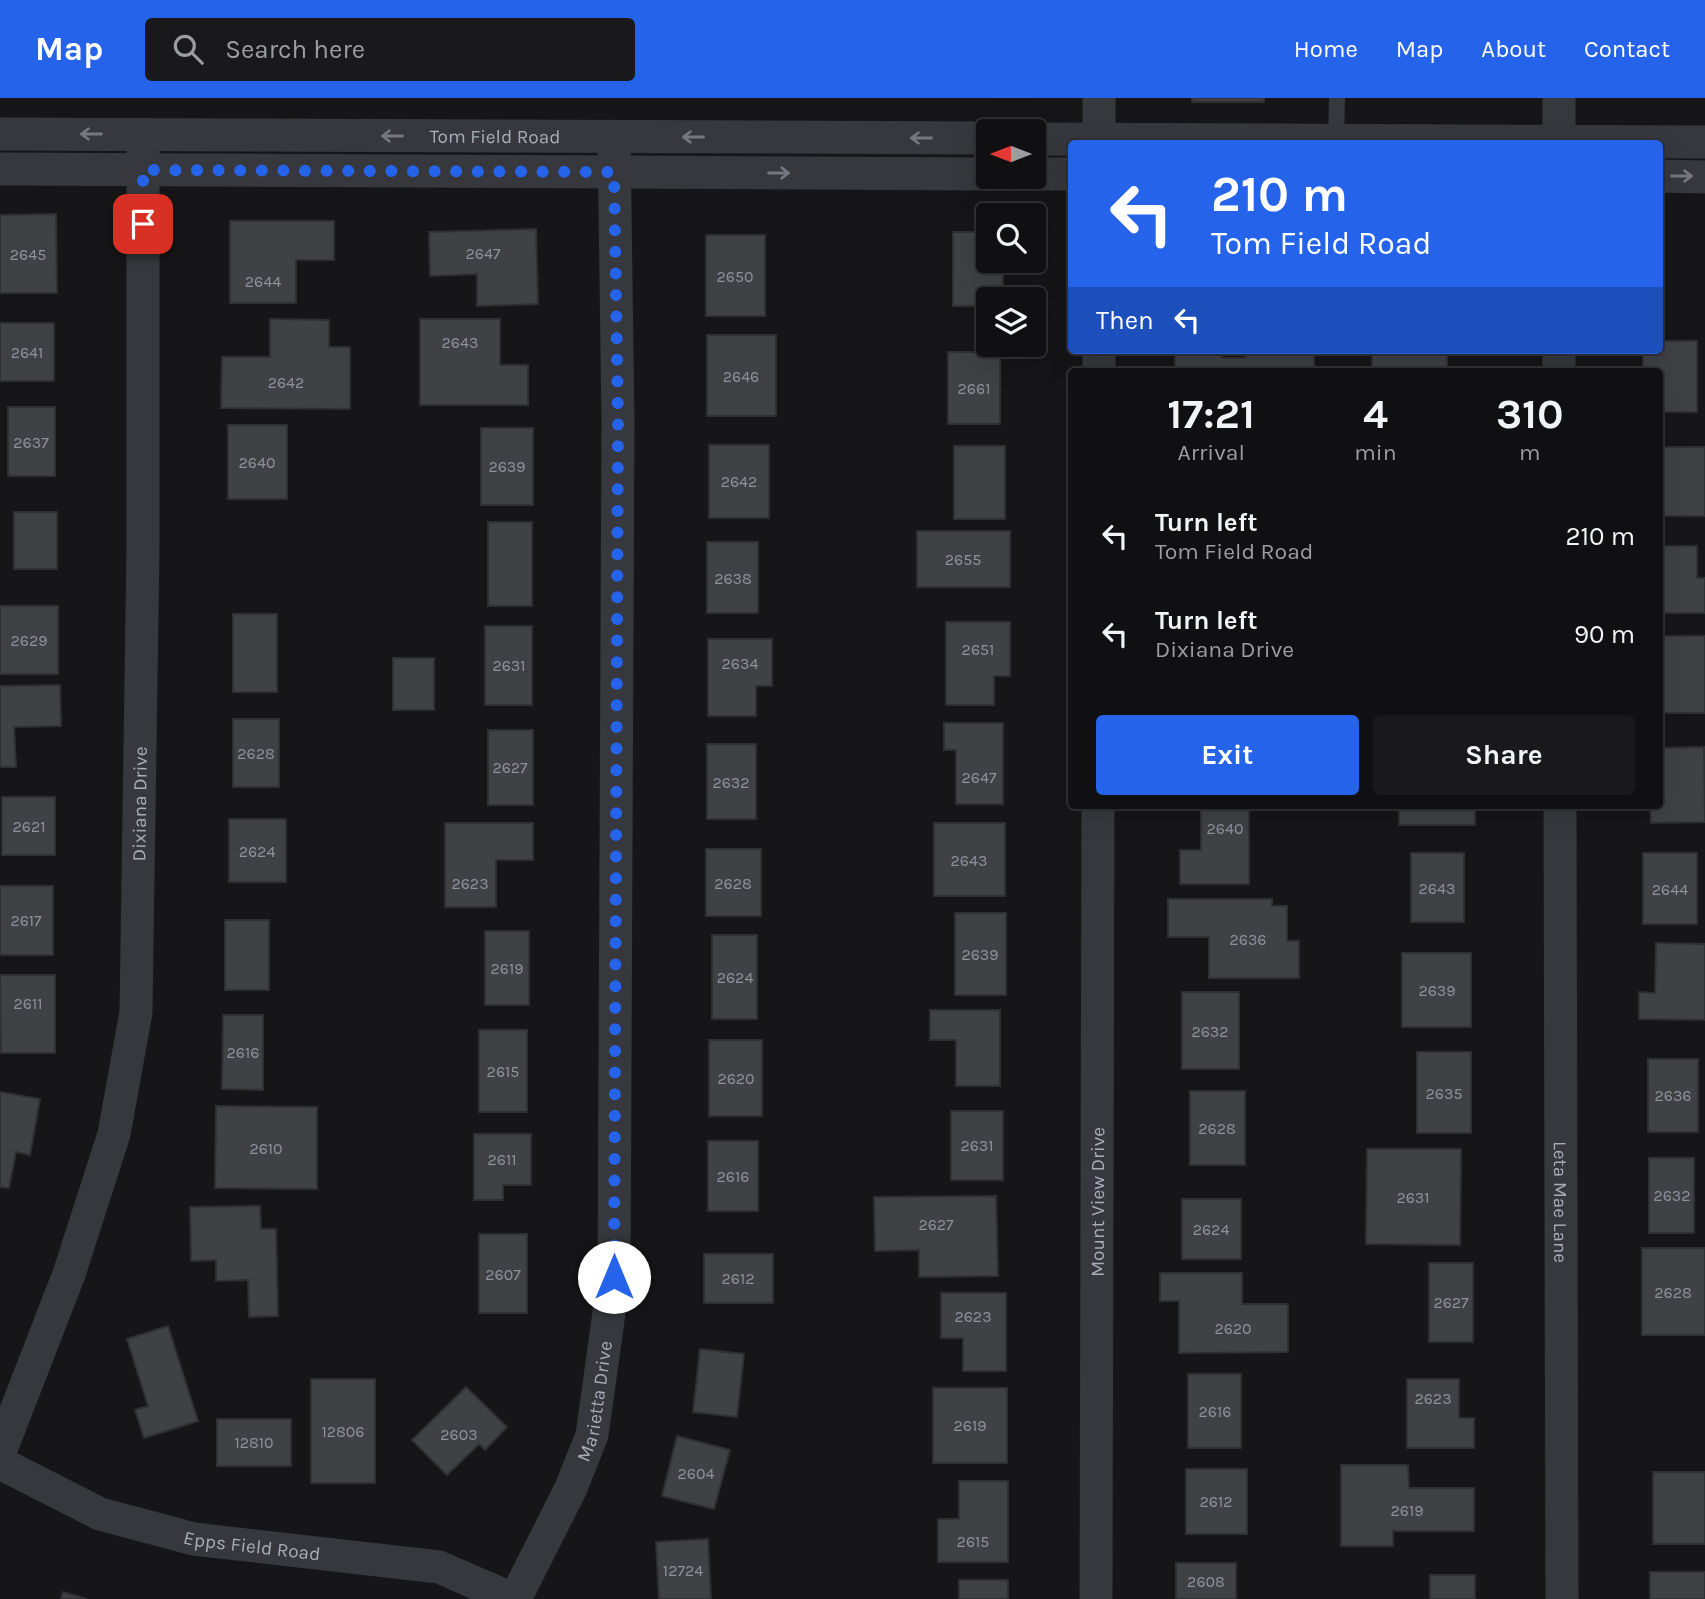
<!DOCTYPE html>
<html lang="en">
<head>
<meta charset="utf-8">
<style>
	:root { --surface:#101012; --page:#19191b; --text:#f1f3f6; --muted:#9c9d9f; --line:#303032; --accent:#2563eb }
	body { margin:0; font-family:Karla,sans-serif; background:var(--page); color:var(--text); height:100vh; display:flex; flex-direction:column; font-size:26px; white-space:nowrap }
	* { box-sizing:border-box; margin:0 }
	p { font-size:23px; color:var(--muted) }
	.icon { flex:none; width:38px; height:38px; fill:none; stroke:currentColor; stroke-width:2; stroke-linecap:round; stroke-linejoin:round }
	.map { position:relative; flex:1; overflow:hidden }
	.details { position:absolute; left:1068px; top:270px; width:595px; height:441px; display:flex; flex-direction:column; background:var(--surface); border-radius:7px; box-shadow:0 7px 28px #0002,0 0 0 2px var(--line) }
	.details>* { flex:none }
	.guide { position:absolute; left:1068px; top:42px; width:595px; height:214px; border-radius:7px; box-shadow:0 7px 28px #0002,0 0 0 2px var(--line); background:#2563eb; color:#fff; overflow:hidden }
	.needle { width:46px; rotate:270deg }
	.tools { position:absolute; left:976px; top:21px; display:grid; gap:14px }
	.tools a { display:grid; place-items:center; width:70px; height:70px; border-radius:7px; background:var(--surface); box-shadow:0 7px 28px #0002,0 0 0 2px var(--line); font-size:35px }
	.pin { position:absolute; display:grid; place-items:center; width:60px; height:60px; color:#fff; margin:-30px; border-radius:14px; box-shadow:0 4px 10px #0006 }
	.me { position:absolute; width:77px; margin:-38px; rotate:0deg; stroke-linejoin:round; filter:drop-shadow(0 0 5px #0008) }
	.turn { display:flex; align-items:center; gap:24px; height:147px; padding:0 28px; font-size:32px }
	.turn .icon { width:91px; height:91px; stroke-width:2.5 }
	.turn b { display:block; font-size:49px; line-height:60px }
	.then { display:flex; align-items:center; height:66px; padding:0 28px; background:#0003; gap:14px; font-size:26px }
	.eta { display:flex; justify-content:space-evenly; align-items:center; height:119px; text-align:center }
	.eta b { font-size:42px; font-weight:700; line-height:49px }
	.cta { display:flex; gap:14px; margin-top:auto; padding:14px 28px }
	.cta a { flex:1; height:80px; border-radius:7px; background:var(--accent); color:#fff; font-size:28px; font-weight:700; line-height:80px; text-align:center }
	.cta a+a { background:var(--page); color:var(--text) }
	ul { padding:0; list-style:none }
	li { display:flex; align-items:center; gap:21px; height:98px; padding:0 28px }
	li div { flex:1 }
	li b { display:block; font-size:26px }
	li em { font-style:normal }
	header { display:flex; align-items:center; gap:42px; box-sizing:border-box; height:98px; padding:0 35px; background:var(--accent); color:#fff }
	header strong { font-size:33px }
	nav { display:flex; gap:38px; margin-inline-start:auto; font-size:24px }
	.search { width:490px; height:63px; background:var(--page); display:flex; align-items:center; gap:18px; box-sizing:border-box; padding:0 24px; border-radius:7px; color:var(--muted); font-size:26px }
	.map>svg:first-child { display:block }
	.building { fill:#404145; stroke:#303034; stroke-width:2 }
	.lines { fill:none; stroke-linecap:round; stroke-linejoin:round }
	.service { stroke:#37383d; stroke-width:16 }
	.minor { stroke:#37383d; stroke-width:33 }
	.oneway { stroke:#757881 }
	.route { stroke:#2563eb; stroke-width:12; stroke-dasharray:0 21.6 }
	.labels { text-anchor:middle; stroke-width:6; stroke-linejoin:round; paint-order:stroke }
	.number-label { font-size:16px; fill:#8e929b }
	.street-label { font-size:19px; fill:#a8adb8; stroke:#111113 }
</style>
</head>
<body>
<header>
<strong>Map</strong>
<div class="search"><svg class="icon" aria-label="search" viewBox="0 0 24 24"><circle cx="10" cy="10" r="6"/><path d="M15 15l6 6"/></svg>Search here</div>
<nav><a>Home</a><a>Map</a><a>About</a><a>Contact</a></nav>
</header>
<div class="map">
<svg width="1705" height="1501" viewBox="0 0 1705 1501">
	<rect width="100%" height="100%" fill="#161618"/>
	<path class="building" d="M1192 0H1264V4H1192Z
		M56 116 57 195H0V117Z
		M230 123H334V162H296V205H230Z
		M536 131 538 206 477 208V176L430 178 429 134Z
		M953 134H989V163H1003V201H989V208H953Z
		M706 137H765V218H706Z
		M270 221 329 222V249H350V311L221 310 222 259H270Z
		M420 221H500V267H528V307H420Z
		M0 225H54V283H0Z
		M707 237H776V318H707Z
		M1659 243H1697V314H1659V273H1643V252H1659Z
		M1175 252H1222V260H1245V252H1314V273H1175Z
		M1338 252H1447V273H1372V254Z
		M948 254H1000V326H948Z
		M8 309H55V378H8Z
		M228 327H287V401H228Z
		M481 330H533V407H481Z
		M709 347H769V420H709Z
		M954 348H1005V421H954Z
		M1659 349H1705V418H1659Z
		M14 414H57V471H14Z
		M488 424H532V508H488Z
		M917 433H1010V489H917Z
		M707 444H758V515H707Z
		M1659 448H1697V480H1705V515H1659Z
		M0 508H58V576H0Z
		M233 516H277V594H233Z
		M946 524H1010V578H994V607H946Z
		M485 528H532V607H485Z
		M1659 538H1705V615H1659Z
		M708 541H772V588H756V618H708Z
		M393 560H434V612H393Z
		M60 587 61 628 14 629 16 669H0V588Z
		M233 621H279V689H233Z
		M944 625H1003V706H956V652H944Z
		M488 632H533V707H488Z
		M707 646H756V721H707Z
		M1704 649 1705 724 1651 725 1650 707H1659V650Z
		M2 699H55V757H2Z
		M1201 707H1249V786H1180V752H1201Z
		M1399 707H1475V727H1399Z
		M229 721H286V784H229Z
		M445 725H533V762H496V809H445Z
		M934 725H1005V798H934Z
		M706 751H761V818H706Z
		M1411 755H1464V824H1411Z
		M1643 755H1697V826H1643Z
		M0 788H53V857H0Z
		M1168 801H1272V808H1287V843H1299V880H1209V839H1168Z
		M955 815H1006V897H955Z
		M225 822H269V892H225Z
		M485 833H529V907H485Z
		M712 837H757V921H712Z
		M1656 845 1705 846V922L1639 921V894L1655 895Z
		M1402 855H1471V929H1402Z
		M0 877H55V955H1Z
		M1182 894H1239V971H1182Z
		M930 912H1000V988H956V942H930Z
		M223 917H263V992L222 991Z
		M479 932H527V1014H479Z
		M709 942H762V1018H709Z
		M1417 954H1471V1035H1417Z
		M1648 961H1698V1034H1648Z
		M1190 993H1245V1067H1190Z
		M0 994 40 1001 30 1057 16 1054 9 1090 0 1089Z
		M216 1008 317 1009V1091L215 1090Z
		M951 1013H1003V1082H951Z
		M474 1036H531V1087H503V1102H474Z
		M708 1043H758V1113H708Z
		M1367 1051H1461L1460 1147 1366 1146Z
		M1649 1060H1694V1135H1649Z
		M996 1098 998 1178 919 1179V1152L875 1153 874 1099Z
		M1182 1101H1241V1161H1182Z
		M260 1108 261 1131H276L278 1218 249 1219 248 1182 216 1183V1162L191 1163 190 1109Z
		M479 1136H527V1215H479Z
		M1642 1150H1705V1237H1642Z
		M704 1156H773V1205H704Z
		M1429 1165H1473V1244H1429Z
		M1160 1175H1242V1206H1288V1254L1179 1255V1203H1160Z
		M941 1195H1006V1273H963V1240H941Z
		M168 1228 198 1323 144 1340 135 1312 148 1308 127 1241Z
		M700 1251 744 1256 737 1319 693 1314Z
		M1188 1276H1241V1350H1188Z
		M311 1281H375V1385H311Z
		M1407 1281H1459V1320H1474V1350H1407Z
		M466 1289 507 1329 485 1352 479 1346 447 1377 412 1342Z
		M933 1290H1007V1365H933Z
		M217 1321H291V1368H217Z
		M677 1338 730 1352 714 1411 662 1398Z
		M1341 1367H1408L1409 1390H1474V1433H1393V1448H1341Z
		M1186 1371H1247V1436H1186Z
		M1653 1374H1705V1446H1653Z
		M959 1383H1008V1464H938V1421H959Z
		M708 1441 711 1501H659L656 1444Z
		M1176 1465H1236V1501H1176Z
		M1650 1474H1705V1501H1650Z
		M1430 1477H1475V1501H1430Z
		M959 1482H1008V1501H959Z
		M63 1494 87 1501H61Z"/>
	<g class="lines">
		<path class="service" d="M1336 46 1337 0"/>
		<g class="minor">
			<path d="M1559 0V46"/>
			<path id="s1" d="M0 36 989 40"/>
			<path d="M1034 41 1705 44"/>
			<path d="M1099 46V0"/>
			<path d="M0 71 989 76"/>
			<path d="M1034 76H1071"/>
			<path d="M1659 78 1705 79"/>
			<path d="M1559 252V273"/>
			<path d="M1099 273V252"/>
			<path id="s2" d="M1560 707 1562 1501"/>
			<path id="s3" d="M0 1354 69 1176 114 1036 136 914 143 448V37"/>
			<path id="s4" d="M0 1365 100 1416 194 1441 439 1469 512 1501"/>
			<path id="s5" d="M515 1501 571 1390 592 1337 614 1179 618 323 614 39"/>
			<path id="s6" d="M1096 1501 1098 707"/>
		</g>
	</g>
	<defs><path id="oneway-shaft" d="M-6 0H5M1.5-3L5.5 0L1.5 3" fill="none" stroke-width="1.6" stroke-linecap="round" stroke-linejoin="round" transform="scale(1.75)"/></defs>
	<g class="oneway">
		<use href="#oneway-shaft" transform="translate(91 36) rotate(-180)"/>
		<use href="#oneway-shaft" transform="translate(392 38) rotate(-180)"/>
		<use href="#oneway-shaft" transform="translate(693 39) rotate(-180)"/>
		<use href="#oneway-shaft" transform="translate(921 40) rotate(-180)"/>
		<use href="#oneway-shaft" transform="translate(779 75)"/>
		<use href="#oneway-shaft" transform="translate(1682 78)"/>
	</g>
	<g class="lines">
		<path class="route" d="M143 126V72L614 74 618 323 614 1179"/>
	</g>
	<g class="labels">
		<g class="number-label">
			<text x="483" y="161">2647</text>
			<text x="28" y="162">2645</text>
			<text x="735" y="184">2650</text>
			<text x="263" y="189">2644</text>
			<text x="460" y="250">2643</text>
			<text x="27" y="260">2641</text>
			<text x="741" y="284">2646</text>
			<text x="286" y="290">2642</text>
			<text x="974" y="296">2661</text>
			<text x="31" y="350">2637</text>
			<text x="257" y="370">2640</text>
			<text x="507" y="374">2639</text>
			<text x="739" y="389">2642</text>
			<text x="963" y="467">2655</text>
			<text x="733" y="486">2638</text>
			<text x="29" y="548">2629</text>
			<text x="978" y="557">2651</text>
			<text x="740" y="571">2634</text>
			<text x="509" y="573">2631</text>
			<text x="256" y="661">2628</text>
			<text x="510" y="675">2627</text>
			<text x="979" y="685">2647</text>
			<text x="731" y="690">2632</text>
			<text x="29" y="734">2621</text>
			<text x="1225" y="736">2640</text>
			<text x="257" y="759">2624</text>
			<text x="969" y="768">2643</text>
			<text x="470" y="791">2623</text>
			<text x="733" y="791">2628</text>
			<text x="1437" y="796">2643</text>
			<text x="1670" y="797">2644</text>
			<text x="26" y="828">2617</text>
			<text x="1248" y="847">2636</text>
			<text x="980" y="862">2639</text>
			<text x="507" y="876">2619</text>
			<text x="735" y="885">2624</text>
			<text x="1437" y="898">2639</text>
			<text x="28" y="911">2611</text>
			<text x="1210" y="939">2632</text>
			<text x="243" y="960">2616</text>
			<text x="503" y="979">2615</text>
			<text x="736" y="986">2620</text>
			<text x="1444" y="1001">2635</text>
			<text x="1673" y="1003">2636</text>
			<text x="1217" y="1036">2628</text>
			<text x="977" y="1053">2631</text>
			<text x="266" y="1056">2610</text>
			<text x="502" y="1067">2611</text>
			<text x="733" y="1084">2616</text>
			<text x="1672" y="1103">2632</text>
			<text x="1413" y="1105">2631</text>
			<text x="936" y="1132">2627</text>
			<text x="1211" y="1137">2624</text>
			<text x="503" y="1182">2607</text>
			<text x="738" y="1186">2612</text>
			<text x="1673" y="1200">2628</text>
			<text x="1451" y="1210">2627</text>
			<text x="973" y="1224">2623</text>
			<text x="1233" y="1236">2620</text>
			<text x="1433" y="1306">2623</text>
			<text x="1215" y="1319">2616</text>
			<text x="970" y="1333">2619</text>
			<text x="343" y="1339">12806</text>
			<text x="459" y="1342">2603</text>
			<text x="254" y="1350">12810</text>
			<text x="696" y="1381">2604</text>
			<text x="1216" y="1409">2612</text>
			<text x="1407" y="1418">2619</text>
			<text x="973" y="1449">2615</text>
			<text x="683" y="1478">12724</text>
			<text x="1206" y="1489">2608</text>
		</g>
		<g class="street-label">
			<text dy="7" stroke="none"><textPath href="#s1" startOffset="495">Tom Field Road</textPath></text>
			<text dy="7" stroke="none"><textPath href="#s3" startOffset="670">Dixiana Drive</textPath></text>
			<text dy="7" stroke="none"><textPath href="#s6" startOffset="397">Mount View Drive</textPath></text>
			<text dy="7" stroke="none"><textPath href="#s2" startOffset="397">Leta Mae Lane</textPath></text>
			<text dy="7" stroke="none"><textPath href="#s5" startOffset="215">Marietta Drive</textPath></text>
			<text dy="7" stroke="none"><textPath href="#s4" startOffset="268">Epps Field Road</textPath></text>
		</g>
	</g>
</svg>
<div class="tools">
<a><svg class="needle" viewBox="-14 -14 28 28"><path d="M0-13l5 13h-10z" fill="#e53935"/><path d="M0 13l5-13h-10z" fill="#9c9d9f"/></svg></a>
<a><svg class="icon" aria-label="search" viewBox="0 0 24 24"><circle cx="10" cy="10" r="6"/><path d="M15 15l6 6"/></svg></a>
<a><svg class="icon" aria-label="layers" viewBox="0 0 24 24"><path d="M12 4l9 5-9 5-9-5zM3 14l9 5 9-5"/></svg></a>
</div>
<div class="pin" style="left:143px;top:126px;background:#d93025"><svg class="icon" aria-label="arrive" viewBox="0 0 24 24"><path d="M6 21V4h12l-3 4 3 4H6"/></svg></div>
<svg class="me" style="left:614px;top:1179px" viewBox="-20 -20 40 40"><circle r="19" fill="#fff"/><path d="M0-13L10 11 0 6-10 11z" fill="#2563eb"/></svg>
<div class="guide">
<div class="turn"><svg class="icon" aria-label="left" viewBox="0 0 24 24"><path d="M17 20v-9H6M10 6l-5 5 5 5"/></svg><div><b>210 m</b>Tom Field Road</div></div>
<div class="then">Then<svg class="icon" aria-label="left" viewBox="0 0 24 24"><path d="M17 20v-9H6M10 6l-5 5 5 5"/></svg></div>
</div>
<section class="details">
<div class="eta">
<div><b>17:21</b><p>Arrival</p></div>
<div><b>4</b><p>min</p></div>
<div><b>310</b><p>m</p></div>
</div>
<ul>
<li><svg class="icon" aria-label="left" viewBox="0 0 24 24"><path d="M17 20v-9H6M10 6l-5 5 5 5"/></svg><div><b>Turn left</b><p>Tom Field Road</p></div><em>210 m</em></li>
<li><svg class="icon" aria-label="left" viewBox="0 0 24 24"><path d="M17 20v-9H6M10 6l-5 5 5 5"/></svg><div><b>Turn left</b><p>Dixiana Drive</p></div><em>90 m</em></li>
</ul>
<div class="cta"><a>Exit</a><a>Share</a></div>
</section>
</div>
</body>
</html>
